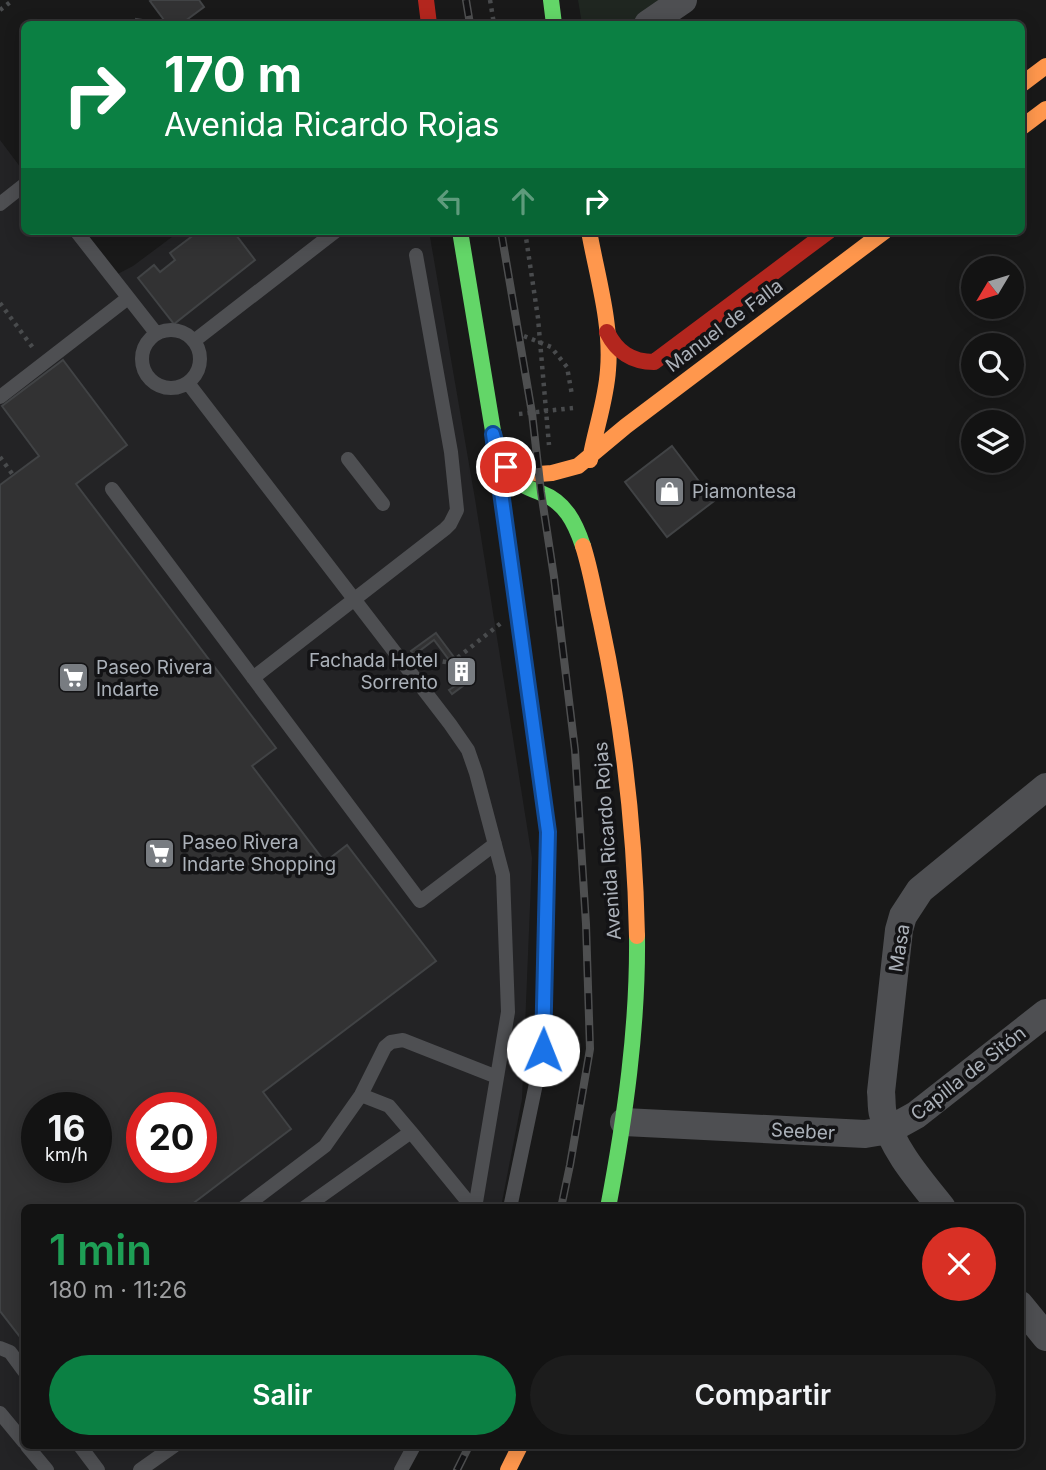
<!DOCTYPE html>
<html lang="es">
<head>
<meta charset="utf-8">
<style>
	:root { --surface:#131313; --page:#1c1c1c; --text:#f1f3f6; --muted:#9d9ea0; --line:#323233; --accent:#0b8043 }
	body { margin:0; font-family:Inter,sans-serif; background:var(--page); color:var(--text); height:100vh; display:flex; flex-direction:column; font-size:26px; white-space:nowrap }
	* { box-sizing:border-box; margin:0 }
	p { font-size:23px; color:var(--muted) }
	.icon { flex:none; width:38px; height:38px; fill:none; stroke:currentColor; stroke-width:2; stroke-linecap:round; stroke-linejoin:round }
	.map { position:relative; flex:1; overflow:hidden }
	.panel { position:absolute; left:21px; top:1204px; width:1003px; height:245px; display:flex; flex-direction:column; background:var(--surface); border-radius:10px; box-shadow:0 4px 18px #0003,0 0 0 2px var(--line) }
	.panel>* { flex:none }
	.banner { position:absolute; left:21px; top:21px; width:1004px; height:214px; border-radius:10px; box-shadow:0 4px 18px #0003,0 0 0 2px var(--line); background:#0b8043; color:#fff; overflow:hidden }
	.needle { width:46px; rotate:232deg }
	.buttons { position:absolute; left:961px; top:256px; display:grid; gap:14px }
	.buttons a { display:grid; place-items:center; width:63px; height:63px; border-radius:50%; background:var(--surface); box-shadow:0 4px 18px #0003,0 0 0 2px var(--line); font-size:35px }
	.speed { position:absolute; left:21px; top:1092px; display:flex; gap:14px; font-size:35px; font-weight:700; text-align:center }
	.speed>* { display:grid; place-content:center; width:91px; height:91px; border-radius:50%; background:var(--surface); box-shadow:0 4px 18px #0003,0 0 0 2px var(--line); line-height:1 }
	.speed small { font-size:18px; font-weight:400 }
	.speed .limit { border:10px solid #d22; background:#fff; color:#111 }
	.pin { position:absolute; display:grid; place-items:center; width:60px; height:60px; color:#fff; margin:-30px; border:4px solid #fff; border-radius:50%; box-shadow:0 2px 7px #0007 }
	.me { position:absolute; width:77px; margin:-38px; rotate:1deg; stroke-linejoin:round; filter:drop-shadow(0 0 5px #0008) }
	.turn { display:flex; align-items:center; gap:24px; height:147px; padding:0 28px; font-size:32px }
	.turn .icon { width:91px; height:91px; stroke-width:2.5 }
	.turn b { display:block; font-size:49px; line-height:60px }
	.lanes { display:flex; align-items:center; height:66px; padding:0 28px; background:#0003; justify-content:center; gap:35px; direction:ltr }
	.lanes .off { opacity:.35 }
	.round { display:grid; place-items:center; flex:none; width:74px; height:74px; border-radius:37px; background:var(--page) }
	.summary { display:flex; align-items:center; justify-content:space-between; height:119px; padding:0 28px }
	h1 { font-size:42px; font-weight:600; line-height:52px; color:#1e9e55 }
	.cta { display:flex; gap:14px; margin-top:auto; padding:14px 28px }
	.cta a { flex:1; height:80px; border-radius:42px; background:var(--accent); color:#fff; font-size:28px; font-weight:600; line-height:80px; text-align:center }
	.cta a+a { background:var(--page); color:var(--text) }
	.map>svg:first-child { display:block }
	.built { fill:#232325; fill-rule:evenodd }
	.green { fill:#1f2620 }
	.building { fill:#323233; stroke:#414345; stroke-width:2; fill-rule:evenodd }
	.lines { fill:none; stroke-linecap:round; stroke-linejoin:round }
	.path { stroke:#494b4d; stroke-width:4.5; stroke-dasharray:3.5 5; stroke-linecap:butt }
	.lane { stroke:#4e4f52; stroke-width:14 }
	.street { stroke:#4e4f52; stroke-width:28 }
	.fast { stroke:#63d668; stroke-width:16 }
	.slow { stroke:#ff974d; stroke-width:16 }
	.jam { stroke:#b3261e; stroke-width:16 }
	.rail-casing { stroke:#4e4f50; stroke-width:8 }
	.rail { stroke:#131315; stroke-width:5; stroke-dasharray:16; stroke-linecap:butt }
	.route-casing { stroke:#114b97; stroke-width:18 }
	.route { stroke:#1a73e8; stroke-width:12 }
	.labels { text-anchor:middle; stroke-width:7; stroke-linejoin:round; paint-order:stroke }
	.street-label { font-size:19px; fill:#abb1b9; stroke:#131315 }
	.poi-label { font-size:19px; fill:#abb1b9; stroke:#131315; text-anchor:start }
</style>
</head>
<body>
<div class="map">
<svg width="1046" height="1470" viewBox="0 0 1046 1470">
	<rect width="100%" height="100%" fill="#191919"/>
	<path class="built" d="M0 140 24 172V231H71L108 279 133 266 180 231H429L475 499 532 858 522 1099 501 1207 24 1208V1446H419L406 1470H0ZM37 1108H96V1167H37ZM142 1108H201V1167H142Z"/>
	<path class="green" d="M578 0H666L633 24H582Z"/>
	<path class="building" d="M152 0H199L204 7 181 24H135L136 19 167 24 150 1Z
		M199 231H233L255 260 174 324 138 278 154 265 160 272 175 260 170 253Z
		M63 360 127 445 76 484 276 748 252 766 325 862 347 845 436 961 263 1092 291 1129 187 1208H24V1342L0 1311V485L39 456 2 406ZM37 1108H96V1167H37ZM142 1108H201V1167H142Z
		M672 446 714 501 667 537 625 482Z
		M436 633 471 680 452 694 449 690 464 680 434 640 414 655 411 651Z"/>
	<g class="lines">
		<path class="path" d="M490 0 494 24
			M0 10 13 0
			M525 231 538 318 549 445
			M0 303 33 348
			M524 336 551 347 567 367 572 395
			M519 414 573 408
			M0 457 13 475
			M426 662 435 660 451 663 501 623"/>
		<path class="lane" d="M0 204 24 185
			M76 231 156 333
			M142 359a29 29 0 1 1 58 0a29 29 0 1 1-58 0Z
			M194 341 336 231
			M188 383 450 724 468 750 476 773 503 875 508 1012 475 1208
			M0 397 128 298
			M348 459 383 504
			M499 474 548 833 543 1050 510 1208
			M112 489 420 901 495 844
			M253 678 445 529 450 524 457 510 451 452 416 255
			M361 1095 389 1106 411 1132
			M243 1208 325 1146 361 1095 385 1047 391 1042 403 1040 497 1077
			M304 1208 411 1132 473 1208
			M0 1348 10 1352 24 1371
			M0 1413 24 1442
			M27 1446 47 1470
			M80 1446 98 1470
			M140 1470 174 1446
			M401 1470 414 1446"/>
		<path class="street" d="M648 24 683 0
			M624 1122 865 1134 889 1130 916 1115 1046 1013
			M942 1208C919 1179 893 1150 883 1114 881 1107 882 1099 881 1092L899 930 903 916 920 890 1046 787
			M1020 1305 1046 1337"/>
		<path class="fast" d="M551 0 554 24
			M460 231 495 443C500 456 506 471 517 481 524 487 532 489 541 493 565 502 575 522 583 546
			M608 1208C625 1118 638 1027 637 936"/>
		<path class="slow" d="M1022 84 1046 66
			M1022 127 1046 109
			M589 231C597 276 612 324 608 370 606 401 595 430 590 460
			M511 462 525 471 539 474 552 473 578 466 626 426 885 231
			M583 546C591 571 595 597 601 623 623 726 635 831 637 936
			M508 1470 520 1446"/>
		<path class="jam" d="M426 0 429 24
			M607 332C617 352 631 362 654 362L829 231"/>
		<defs>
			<path id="rail" d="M466 0 470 24
				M501 231 532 413 541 492 554 577 575 750 586 924 590 1049 570 1165 561 1208
				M457 1470 469 1446"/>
		</defs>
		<use href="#rail" class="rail-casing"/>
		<use href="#rail" class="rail"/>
	</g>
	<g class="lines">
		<defs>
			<path id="route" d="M506 467 498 452 493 434 548 832 543 1050"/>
		</defs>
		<use href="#route" class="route-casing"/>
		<use href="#route" class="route"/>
	</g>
	<defs>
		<symbol id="shop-square" viewBox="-11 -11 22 22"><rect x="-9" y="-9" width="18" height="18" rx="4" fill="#787c81" stroke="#131315"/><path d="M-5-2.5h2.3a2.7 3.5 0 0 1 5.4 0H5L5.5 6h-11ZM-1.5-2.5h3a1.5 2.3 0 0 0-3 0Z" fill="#fff"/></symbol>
		<symbol id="building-square" viewBox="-11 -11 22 22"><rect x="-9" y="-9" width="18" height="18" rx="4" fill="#787c81" stroke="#131315"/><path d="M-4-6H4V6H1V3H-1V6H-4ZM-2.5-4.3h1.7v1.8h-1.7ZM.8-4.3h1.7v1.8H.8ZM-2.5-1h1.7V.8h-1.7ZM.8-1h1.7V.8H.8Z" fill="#fff"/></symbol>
		<symbol id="supermarket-square" viewBox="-11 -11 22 22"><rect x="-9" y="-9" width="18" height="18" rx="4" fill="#787c81" stroke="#131315"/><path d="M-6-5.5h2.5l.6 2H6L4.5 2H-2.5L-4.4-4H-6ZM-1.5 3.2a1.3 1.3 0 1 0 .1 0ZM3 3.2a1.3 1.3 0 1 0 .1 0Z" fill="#fff"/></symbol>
	</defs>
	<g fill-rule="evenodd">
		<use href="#shop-square" x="652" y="474" width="35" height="35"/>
		<use href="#building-square" x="444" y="654" width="35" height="35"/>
		<use href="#supermarket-square" x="56" y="660" width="35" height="35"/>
		<use href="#supermarket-square" x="142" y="836" width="35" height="35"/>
	</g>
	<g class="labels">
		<g class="street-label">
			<text transform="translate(724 325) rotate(-37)" y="7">Manuel de Falla</text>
			<text transform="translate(607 841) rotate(-94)" y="7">Avenida Ricardo Rojas</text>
			<text transform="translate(899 948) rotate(-81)" y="7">Masa</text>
			<text transform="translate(968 1073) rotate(-38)" y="7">Capilla de Sitón</text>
			<text transform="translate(803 1131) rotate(3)" y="7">Seeber</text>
		</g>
		<g class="poi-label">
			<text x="692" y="498">Piamontesa</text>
			<text x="438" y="667" text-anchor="end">Fachada Hotel<tspan x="438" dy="22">Sorrento</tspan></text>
			<text x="96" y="674">Paseo Rivera<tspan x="96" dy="22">Indarte</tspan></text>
			<text x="182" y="849">Paseo Rivera<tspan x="182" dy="22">Indarte Shopping</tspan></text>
		</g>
	</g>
</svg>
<div class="buttons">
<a><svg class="needle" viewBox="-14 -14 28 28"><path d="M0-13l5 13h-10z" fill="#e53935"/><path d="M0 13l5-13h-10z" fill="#9d9ea0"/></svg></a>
<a><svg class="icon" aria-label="search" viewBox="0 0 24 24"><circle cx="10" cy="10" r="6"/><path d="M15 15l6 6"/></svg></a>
<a><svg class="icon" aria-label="layers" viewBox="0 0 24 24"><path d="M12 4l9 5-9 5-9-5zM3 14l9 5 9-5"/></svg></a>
</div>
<div class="speed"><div>16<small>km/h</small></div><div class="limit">20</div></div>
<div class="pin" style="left:506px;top:467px;background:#d93025"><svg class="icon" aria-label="arrive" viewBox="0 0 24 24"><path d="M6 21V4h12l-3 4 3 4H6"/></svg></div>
<svg class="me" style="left:543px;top:1050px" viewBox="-20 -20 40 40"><circle r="19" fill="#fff"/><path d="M0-13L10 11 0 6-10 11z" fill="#1a73e8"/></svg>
<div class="banner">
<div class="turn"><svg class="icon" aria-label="right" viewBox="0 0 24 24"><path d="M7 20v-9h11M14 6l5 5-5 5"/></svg><div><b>170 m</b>Avenida Ricardo Rojas</div></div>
<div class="lanes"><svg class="icon off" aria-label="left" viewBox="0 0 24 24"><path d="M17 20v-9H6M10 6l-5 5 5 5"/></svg><svg class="icon off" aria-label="ahead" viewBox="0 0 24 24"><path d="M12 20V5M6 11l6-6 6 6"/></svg><svg class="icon" aria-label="right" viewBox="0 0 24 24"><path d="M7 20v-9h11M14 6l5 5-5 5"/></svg></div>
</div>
<section class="panel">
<div class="summary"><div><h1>1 min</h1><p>180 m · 11:26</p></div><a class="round" style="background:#d93025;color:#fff"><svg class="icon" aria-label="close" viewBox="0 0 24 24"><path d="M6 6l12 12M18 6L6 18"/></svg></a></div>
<div class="cta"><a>Salir</a><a>Compartir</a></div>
</section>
</div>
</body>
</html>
